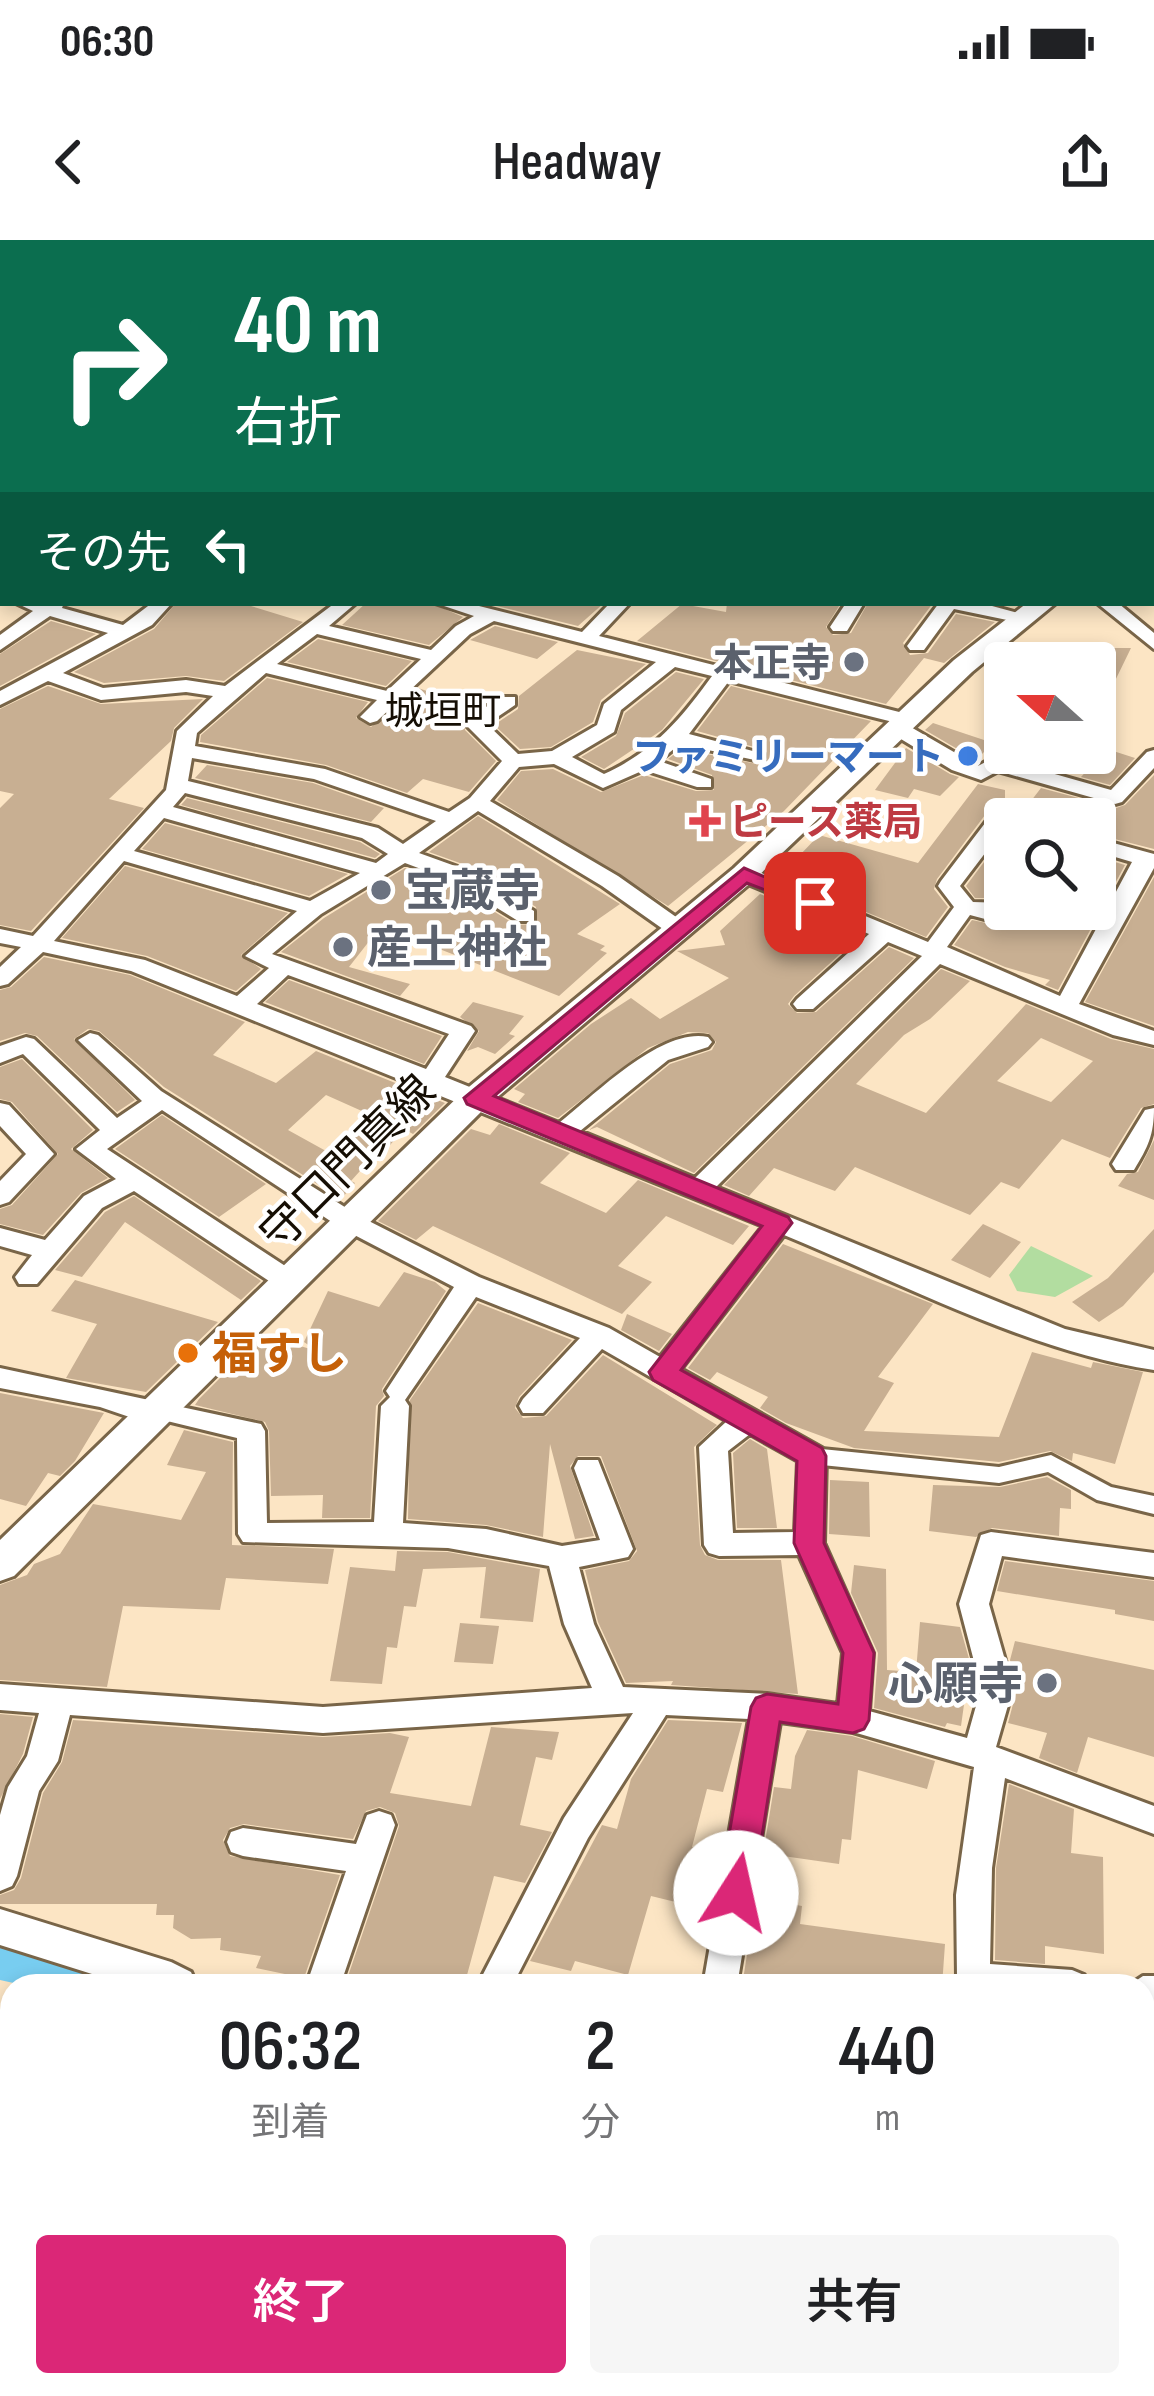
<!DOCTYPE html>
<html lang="ja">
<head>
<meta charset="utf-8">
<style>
	:root { --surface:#fff; --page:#f6f6f6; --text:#202124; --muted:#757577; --accent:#db2777 }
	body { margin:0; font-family:"Sofia Sans Condensed","Noto Sans JP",sans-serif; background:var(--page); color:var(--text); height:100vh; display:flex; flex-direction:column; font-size:45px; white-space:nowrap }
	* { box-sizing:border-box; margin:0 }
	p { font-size:39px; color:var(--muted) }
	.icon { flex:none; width:66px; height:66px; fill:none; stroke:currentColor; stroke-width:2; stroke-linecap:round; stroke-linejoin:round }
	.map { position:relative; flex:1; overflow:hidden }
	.details { position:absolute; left:0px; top:1734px; width:1155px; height:423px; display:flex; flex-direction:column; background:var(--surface); border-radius:36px 36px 0 0; box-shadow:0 6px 18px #0003 }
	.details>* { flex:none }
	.guide { position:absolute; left:0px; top:0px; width:1155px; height:366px; box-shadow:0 6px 18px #0003; background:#0b6e4f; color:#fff; overflow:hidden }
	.needle { width:78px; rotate:291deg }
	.buttons { position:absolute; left:984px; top:402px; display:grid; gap:24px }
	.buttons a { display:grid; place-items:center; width:132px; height:132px; border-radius:12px; background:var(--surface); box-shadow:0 6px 18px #0003; font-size:60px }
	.pin { position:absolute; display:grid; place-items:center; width:102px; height:102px; color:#fff; margin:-51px; border-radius:24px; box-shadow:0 6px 18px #0006 }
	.me { position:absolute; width:132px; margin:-66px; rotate:10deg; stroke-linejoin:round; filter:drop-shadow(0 0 9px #0008) }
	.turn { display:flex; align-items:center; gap:42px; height:252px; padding:0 36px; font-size:54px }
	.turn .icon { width:156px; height:156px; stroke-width:2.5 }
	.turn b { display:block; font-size:84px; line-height:102px }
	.then { display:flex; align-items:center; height:114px; padding:0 36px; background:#0003; gap:24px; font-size:45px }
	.eta { display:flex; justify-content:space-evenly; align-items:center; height:204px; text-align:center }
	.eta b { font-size:72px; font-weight:600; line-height:84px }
	.primary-button { display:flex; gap:24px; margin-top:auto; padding:24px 36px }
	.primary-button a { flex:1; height:138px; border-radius:12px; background:var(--accent); color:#fff; font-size:48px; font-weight:600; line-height:138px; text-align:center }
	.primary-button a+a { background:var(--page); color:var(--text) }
	.status { display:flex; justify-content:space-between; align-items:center; height:84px; padding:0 60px; background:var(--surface); direction:ltr }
	.status svg { height:33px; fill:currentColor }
	header { display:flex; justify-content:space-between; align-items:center; height:156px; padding:0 36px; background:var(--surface); font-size:54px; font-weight:600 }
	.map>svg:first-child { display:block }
	.green { fill:#b2dda0 }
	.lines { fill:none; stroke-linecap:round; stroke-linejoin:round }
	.canal { fill:#78cdf0; fill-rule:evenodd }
	.river { fill:#78cdf0; fill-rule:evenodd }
	.building { fill:#c8af92; fill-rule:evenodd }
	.pedestrian-casing { stroke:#796548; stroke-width:6 }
	.minor-casing { stroke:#796548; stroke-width:6 }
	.tertiary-casing { stroke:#796548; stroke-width:6 }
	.secondary-casing { stroke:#796548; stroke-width:6 }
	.trunk-casing { stroke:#796548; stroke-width:6 }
	.motorway-casing { stroke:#796548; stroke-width:6 }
	.pedestrian { fill:#fff; fill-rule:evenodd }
	.minor { fill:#fff; fill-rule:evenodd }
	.tertiary { fill:#fff; fill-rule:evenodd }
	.secondary { fill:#fff; fill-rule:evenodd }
	.trunk { fill:#fff; fill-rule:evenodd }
	.motorway { fill:#fff; fill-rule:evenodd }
	.motorway-bridge-casing { stroke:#796548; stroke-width:33; stroke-linecap:butt }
	.motorway-bridge { stroke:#fff; stroke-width:30 }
	.route { fill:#db2777; stroke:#8e194d; stroke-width:3 }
	.worship-dot { fill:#6b7280; stroke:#fff; stroke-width:4.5 }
	.shop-dot { fill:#3f7fe0; stroke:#fff; stroke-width:4.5 }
	.health-dot { fill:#e0444e; stroke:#fff; stroke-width:4.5 }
	.food-dot { fill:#e8710a; stroke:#fff; stroke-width:4.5 }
	.labels { text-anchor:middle; stroke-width:9; stroke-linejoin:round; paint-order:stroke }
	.far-worship-label { font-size:39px; font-weight:bold; fill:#5b616d; stroke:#fff; text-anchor:end }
	.far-neighbourhood-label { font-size:39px; fill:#150e04; stroke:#fff }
	.far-shop-label { font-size:39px; font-weight:bold; fill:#366cbe; stroke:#fff; text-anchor:end }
	.far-health-label { font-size:39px; font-weight:bold; fill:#be3a42; stroke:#fff; text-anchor:start }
	.worship-label { font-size:45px; font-weight:bold; fill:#5b616d; stroke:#fff; text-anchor:start }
	.street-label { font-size:45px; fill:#150e04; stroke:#fff }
	.food-label { font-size:45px; font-weight:bold; fill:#c56008; stroke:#fff; text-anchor:start }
</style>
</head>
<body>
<div class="status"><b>06:30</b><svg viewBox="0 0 49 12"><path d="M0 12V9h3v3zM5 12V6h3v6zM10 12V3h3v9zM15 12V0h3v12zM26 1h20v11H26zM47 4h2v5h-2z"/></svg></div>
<header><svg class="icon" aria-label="back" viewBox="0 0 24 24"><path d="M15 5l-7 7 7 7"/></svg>Headway<svg class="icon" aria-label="share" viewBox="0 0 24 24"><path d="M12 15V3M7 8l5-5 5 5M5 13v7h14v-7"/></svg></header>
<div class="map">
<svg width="1154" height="2156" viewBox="0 0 1154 2156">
	<rect width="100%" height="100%" fill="#fce5c4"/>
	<path class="green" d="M1031 1006 1093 1036 1055 1057 1017 1051 1009 1035Z"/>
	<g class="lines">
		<path class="canal" d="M3 312V327L0 328V313Z"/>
		<path class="river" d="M104 0H137L102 3Z
			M0 58H3L0 78Z
			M0 1678 156 1715 180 1724 191 1746H27L0 1740Z"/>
	</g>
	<path class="building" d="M176 363H241L303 382 224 441 186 436 104 443 74 432 154 389Z
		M366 363H431L463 377 429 405 342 385Z
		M485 363H604L578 386Z
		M727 363H841L826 387 833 395 851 393 868 363H933L903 403 910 415 928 413 956 374 995 382 944 423 924 418 886 464 637 401 682 364 726 372Z
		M51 381 96 394 0 446V414Z
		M495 386 558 402 537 419 470 400Z
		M318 399 412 421 386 446 287 422Z
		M1095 408H1131L1095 482Z
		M577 410 646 424 601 460 593 482 551 507 520 509 494 485 518 469 519 456Z
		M676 432 704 439 662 490 604 529 581 517 616 496 625 473Z
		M267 438 368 462 356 478 371 487 418 448 436 454 473 470 464 479 465 490 496 521 469 552 423 539 407 553 326 525 200 502 201 495Z
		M48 446 101 464 203 459 174 488 171 501 109 559 144 568 31 691 0 685V568L14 554 0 551V469Z
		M731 446 871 481 784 571 668 666 497 560 521 531 553 529 601 552 644 535 696 551 714 550 712 535 668 519 681 509 767 526 765 510 697 491Z
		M933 483 993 503 976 520 925 490Z
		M906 508 950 534 959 537 940 556 914 549 908 558 875 550Z
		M1107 509 1135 518 1110 545 1081 537Z
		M207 525 313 543 384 568 371 582 195 538Z
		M1154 535V609L1095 594V579H1030L1024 570 1041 548 1116 568 1125 565Z
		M978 544 1005 550V567H991L937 639 934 649 948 667 926 697 780 636 819 595 918 623Z
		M187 558 360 602 380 614 375 618 181 565Z
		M478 576 620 664 577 694 605 706 600 710 607 713 559 756 381 686 349 727 410 744 400 756 281 712 324 678 405 628 451 645 516 685 537 684 536 667 471 627 429 612Z
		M165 583 348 634 309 656 142 609Z
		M1005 594V658H975L966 646Z
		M1095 616 1125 625 1058 750 1045 745 1050 740 1005 727 954 705 972 680 986 683 1016 678 1022 669H1095Z
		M125 626 288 673 241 715 261 729 236 751 147 716 62 698Z
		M1154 637V786L1085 762Z
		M760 654 861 695 794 756 788 764 797 773 816 772 889 707 914 718 694 933 597 887 589 890 670 824 712 810 716 802 708 793 688 792 648 808 558 878 518 862 525 854 514 849 591 784 631 758 660 779 729 738 677 711 725 705 720 691Z
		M44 717 130 735 245 782 213 815 276 843 316 811 445 863 413 894 404 889 390 905 385 903 351 941 355 943 341 959 164 847 99 791 88 789 74 799 135 860 117 872 37 796 25 793 0 801V750L11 747ZM326 855 373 876 335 916 288 890Z
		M941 729 970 741 930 779 904 795 856 844 926 873 1026 764 1111 799 1154 809V864L1141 868 1110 918 1062 899 1019 949 1001 942 970 975 855 927 835 951 774 928 749 956 724 945ZM1041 798 1093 821 1051 862 997 841Z
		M289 740 442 796 424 824 265 762Z
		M473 762 524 776 509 794 515 796 495 814 478 807 467 811 479 791 460 777Z
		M22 819 93 890 71 909 108 938 81 953 43 995 0 984V969L12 965 58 914 12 862 0 859V827Z
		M162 875 266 944 219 977 115 909Z
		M499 884 570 913 540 943 606 973 638 940 749 986 733 1005 666 976 618 1026 652 1042 622 1074 433 986 416 1000 378 981 471 889 490 895Z
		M1154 900V960L1118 946 1127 934 1138 932Z
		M134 956 261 1041 241 1060 125 982 82 1037 55 1030 105 972Z
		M983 984 1021 1002 990 1038 951 1020Z
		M1154 989V1032L1123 1066 1099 1082 1072 1062 1108 1038Z
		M783 1004 933 1064 878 1137 894 1143 864 1191 999 1197 1032 1112 1091 1128 1093 1122 1143 1132 1115 1224 1073 1213 1072 1221 1050 1211 999 1222 854 1208 786 1183 760 1168 768 1157 717 1132 710 1140 688 1128Z
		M404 1032 435 1042 446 1051 382 1149 384 1156 376 1166 370 1278H322L323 1255 271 1256 269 1191 265 1182 195 1165 199 1159 263 1095 317 1111 304 1102 328 1051 379 1067Z
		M75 1040 218 1082 146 1152 66 1138 97 1084 51 1071Z
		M478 1063 572 1100 519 1157 515 1168 523 1178 546 1176 603 1115 717 1185 694 1207 700 1305 705 1315 718 1320H781L798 1454 671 1445 673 1441 626 1443 598 1382 585 1330 629 1321 637 1311 601 1216H578L570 1226 594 1296 575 1299 550 1204 543 1297 486 1285 408 1279 410 1160Z
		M627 1074 672 1094 659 1111 621 1090Z
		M0 1153 104 1173 75 1221 60 1236 48 1233 26 1266 0 1259Z
		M184 1190 233 1202 232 1305 334 1309 328 1344 226 1338 220 1370 123 1366 107 1447 0 1440V1345L27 1335 34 1324 60 1314 93 1264 181 1280 206 1232 167 1225Z
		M750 1199 767 1209 777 1288H737L733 1213Z
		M1047 1237 1071 1250V1269L1060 1268 1059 1296 992 1288 976 1297 929 1291 933 1245 1000 1247Z
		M830 1240 869 1242 870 1297 829 1294Z
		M397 1311 448 1312 540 1329 533 1382 480 1378 486 1327 423 1329 416 1367 404 1366 397 1408 387 1407 382 1444 330 1441 350 1327 395 1331Z
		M1005 1321 1154 1341V1381L1115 1374V1370L997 1351Z
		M854 1325 886 1329 887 1430 916 1432 920 1382 960 1387 970 1422 961 1486 947 1483 945 1487 874 1468 878 1413 851 1353Z
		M460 1383 499 1386 493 1424 454 1422Z
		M1015 1401 1154 1430V1517L1088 1497 1077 1533 1039 1518 1047 1493 1008 1483 1017 1449 1010 1420Z
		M0 1474 33 1477 23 1514 0 1559Z
		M73 1480 323 1497 390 1493 409 1497 390 1553 471 1566 491 1487 559 1492 552 1520 536 1517 520 1585 552 1592 525 1643 494 1636 464 1746H349L345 1745 399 1586 395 1573 380 1567 366 1571 353 1599 244 1584 230 1588 223 1600 230 1616 340 1635 304 1738 256 1728 261 1716 220 1710 221 1698 191 1699 173 1688 174 1675H156L157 1664H0V1655L14 1650 21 1638 43 1553 62 1522Z
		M668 1480 742 1483 723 1552 707 1549 692 1607 707 1611 692 1666 651 1656 628 1735 575 1721 571 1731 530 1721 602 1585 617 1589 631 1539Z
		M807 1490 852 1496 935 1521 927 1549 858 1530 851 1600 842 1599 839 1624 776 1615 773 1635 760 1633 774 1547 791 1549 795 1516Z
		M1009 1544 1074 1569 1071 1613 1103 1617 1104 1714 1045 1706V1724L995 1720 996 1628Z
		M756 1658 802 1666 800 1684 945 1704 942 1746H870L791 1734 790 1746H742Z"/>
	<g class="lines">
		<defs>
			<path id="pedestrian" d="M812 1208 999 1227 1051 1215 1111 1247 1154 1256V1274L1097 1260 1048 1232 999 1243 812 1224 804 1222 801 1216 804 1210Z"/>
			<path id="minor" d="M593 0H644L646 3H591Z
				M784 0H800L802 3H786Z
				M932 0H947L949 3H934Z
				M966 0H989L990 2 968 3Z
				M1152 15H1154L1152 27Z
				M1152 49 1154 50V60L1152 59Z
				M3 82V92L0 93V83Z
				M3 113V123L0 124V114Z
				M1152 143 1154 144V154L1152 153Z
				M3 165V176L0 177V166Z
				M3 216V227L0 228V217Z
				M0 257H3L0 269Z
				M3 324V337L0 338V325Z
				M0 350 3 351V363L0 362Z
				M16 363H64L62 368 123 385 152 363H172L152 385 63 433 103 448 186 440 225 446 335 363H356L329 386 431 410 456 386 474 376 435 363H467L582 392 610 363H630L599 396 915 476 918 480 909 486 978 526 995 517 1111 550 1147 512 1154 510V528L1122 562 1115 564 998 531 981 540 952 530 891 493 888 489 897 483 729 441 689 494 764 514V522L680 504 659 521 711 539V547H697L644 530 603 548 554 524 519 527 490 561 618 636 686 684V694H670L602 646 478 571 419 613 469 631 534 671V681H518L453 641 405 623 321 674 272 714 471 786 475 791 445 837 559 883C595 855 661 787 708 797L712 802 708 807 668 820 580 891 695 938 922 716 888 702 813 769H797L793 764 797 759 869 694 736 639V629H752L928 702 954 667 938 646 941 641 995 570 1023 574 1026 579H1005V587L960 646 973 662 1005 663V669H1018L1015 674 985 679 970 675 947 707 1060 756 1132 622 1095 611V598L1154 614V628L1079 764 1154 791V805L1113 795 940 724 716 947 1065 1089 1154 1110V1130C1031 1112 899 1042 784 995L681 1129 822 1208 826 1216 824 1303 873 1413 869 1471 967 1498 981 1448 959 1364 981 1295 991 1292 1154 1313V1337L1002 1316 989 1364 1013 1448 996 1507 1154 1566V1594L1005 1538 992 1628 990 1724 1072 1730 1084 1735 1089 1746H953L957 1737 956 1655 974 1527 853 1492 780 1482 737 1746H703L749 1479 666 1475 588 1598 512 1746H477L564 1578 633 1473 323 1493 70 1475 58 1521 39 1551 17 1636 12 1646 0 1651V1575L8 1547 27 1516 39 1473 0 1470V1444L323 1467 592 1448 564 1384 549 1326 448 1308 243 1302 238 1294 237 1198 167 1181 156 1186 100 1167 0 1148V1128L261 1184 265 1191 267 1283 374 1282 381 1166 390 1157 386 1151 454 1047 341 988 162 870 107 909 299 1035 303 1042 299 1049H281L134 951 102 968 37 1044H19L15 1037 32 1015 0 1006V988L45 1000 84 956 116 939 76 909 100 890 23 814 0 823V806L26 797 34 799 117 878 142 861 78 800 90 793 98 795 161 851 359 976 479 1037 609 1088 660 1117 763 986 131 731 43 712 8 744 0 746V727L21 707 0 703V689L33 696 166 550 177 491 213 456 186 452 101 460 48 441 0 465V451L108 393 50 376 0 410V395L33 371ZM494 381 656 422 604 464 597 485 552 511 518 514 487 484 515 465V457H501L468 479V487L502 521 470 558 449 572 325 529 195 506 197 493 266 433 377 460 360 477 370 483 377 481 470 394ZM317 394 421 419 387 451 277 424ZM675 427 712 436C681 479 653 512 604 534L572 517 614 492 621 470ZM192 518 314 539 436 581 403 604 378 588 188 541ZM185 553 362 598 388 614 376 623 173 567ZM164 578 360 633 310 661 134 611ZM124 621 297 671 245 716 269 728 237 756 145 720 54 701ZM288 735 449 794 426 829 257 764ZM476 1057 580 1098 523 1159 519 1166 523 1173H543L602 1109 727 1181 699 1207 704 1305 709 1313 719 1316 799 1315 843 1413 838 1464 767 1454 623 1447 594 1384 579 1327 628 1317 633 1309 598 1220H578L574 1228 600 1300 562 1306 486 1289 403 1283 409 1166 405 1160ZM750 1194 798 1221 795 1292 733 1293 728 1211Z
				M846 363H864L847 391H833L830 387Z
				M939 363H981L1036 378 1026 384 954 369 924 410H910L907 406Z
				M1097 363H1118L1154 393V409Z
				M0 863 9 865 54 914 9 962 0 965V941L26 914 0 886Z
				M1154 868C1154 895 1148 907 1134 930H1116L1112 924 1145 870Z
				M379 1571 391 1575 395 1585 340 1746H306L346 1631 243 1616 231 1612 227 1602 231 1592 243 1588 356 1604 367 1575Z
				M1143 1736H1154V1768H1143V1746H1128Z
				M1154 2084V2126L1143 2130V2088Z
				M878 2145H919L914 2156H873Z
				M1063 2145H1113L1108 2156H1058Z"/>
			<path id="tertiary" d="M695 0H714L716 3H697Z
				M3 45V57L0 58V46Z
				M0 1669 171 1722 191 1732 197 1746H130L0 1705Z
				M905 2145H967L972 2156H910Z"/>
			<path id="secondary" d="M1152 272H1154L1152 288Z
				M1027 363H1056L972 432 754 640 488 865 14 1336 0 1341V1300L464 851 734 628 954 420Z"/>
			<path id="trunk" d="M897 0H923L925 3H899Z
				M1152 234 1154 235V254L1152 253Z"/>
			<path id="motorway" d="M864 0H892L894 3H866Z
				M1152 200H1154V220H1152Z"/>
		</defs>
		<use href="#pedestrian" class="pedestrian-casing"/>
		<use href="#minor" class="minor-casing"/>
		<use href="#tertiary" class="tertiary-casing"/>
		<use href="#secondary" class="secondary-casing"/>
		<use href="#trunk" class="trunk-casing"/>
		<use href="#motorway" class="motorway-casing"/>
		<use href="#pedestrian" class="pedestrian"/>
		<use href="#minor" class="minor"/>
		<use href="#tertiary" class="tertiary"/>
		<use href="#secondary" class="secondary"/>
		<use href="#trunk" class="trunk"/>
		<use href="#motorway" class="motorway"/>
		<defs>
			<path id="motorway-bridge" d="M837 0 842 3"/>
		</defs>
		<use href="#motorway-bridge" class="motorway-bridge-casing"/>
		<use href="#motorway-bridge" class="motorway-bridge"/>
	</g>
	<path class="route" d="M744 628 826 663 815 669 747 643 494 856 788 977 792 983 681 1130 822 1208 826 1216 824 1303 874 1413 869 1480 864 1489 853 1493 780 1482 753 1653 748 1664 736 1668 724 1664 719 1653 751 1467 756 1458 767 1454 838 1464 843 1413 794 1303 797 1221 653 1140 649 1132 762 986 467 864 464 858Z"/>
	<g class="worship-dot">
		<circle cx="854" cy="422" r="12"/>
		<circle cx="381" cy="650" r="12"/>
		<circle cx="343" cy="707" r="12"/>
		<circle cx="1047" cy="1443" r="12"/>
	</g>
	<circle class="shop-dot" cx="968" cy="516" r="12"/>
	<path class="health-dot" d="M699 563h12v12h12v12h-12v12h-12v-12h-12v-12h12z"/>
	<circle class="food-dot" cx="188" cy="1113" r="12"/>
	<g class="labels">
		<g class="far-worship-label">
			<text x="830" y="436">本正寺</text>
		</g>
		<g class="far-neighbourhood-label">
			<text x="443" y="484">城垣町</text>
		</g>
		<g class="far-shop-label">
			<text x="944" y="530">ファミリーマート</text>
		</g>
		<g class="far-health-label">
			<text x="729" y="595">ピース薬局</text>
		</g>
		<g class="worship-label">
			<text x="405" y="666">宝蔵寺</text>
			<text x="367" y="723">産土神社</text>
			<text x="1023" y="1459" text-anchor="end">心願寺</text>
		</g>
		<g class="street-label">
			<text transform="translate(347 922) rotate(-45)" y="16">守口門真線</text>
		</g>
		<g class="food-label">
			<text x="212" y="1129">福すし</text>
		</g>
	</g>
</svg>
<div class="buttons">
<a><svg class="needle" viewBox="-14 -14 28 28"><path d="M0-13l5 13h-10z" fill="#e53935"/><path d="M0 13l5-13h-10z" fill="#757577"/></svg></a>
<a><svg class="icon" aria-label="search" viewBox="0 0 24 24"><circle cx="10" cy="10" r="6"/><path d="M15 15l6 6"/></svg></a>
</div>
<div class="pin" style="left:815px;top:663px;background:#d93025"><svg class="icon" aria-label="arrive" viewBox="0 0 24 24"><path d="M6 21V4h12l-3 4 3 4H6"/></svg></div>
<svg class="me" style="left:736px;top:1653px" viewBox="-20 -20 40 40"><circle r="19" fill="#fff"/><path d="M0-13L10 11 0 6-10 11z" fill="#db2777"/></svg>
<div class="guide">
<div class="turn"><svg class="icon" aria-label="right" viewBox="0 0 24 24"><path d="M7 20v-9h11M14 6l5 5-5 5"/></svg><div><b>40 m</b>右折</div></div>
<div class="then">その先<svg class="icon" aria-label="left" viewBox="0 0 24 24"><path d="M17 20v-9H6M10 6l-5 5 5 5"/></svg></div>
</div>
<section class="details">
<div class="eta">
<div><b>06:32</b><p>到着</p></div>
<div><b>2</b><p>分</p></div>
<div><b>440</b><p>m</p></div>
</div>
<div class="primary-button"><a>終了</a><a>共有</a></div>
</section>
</div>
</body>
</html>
